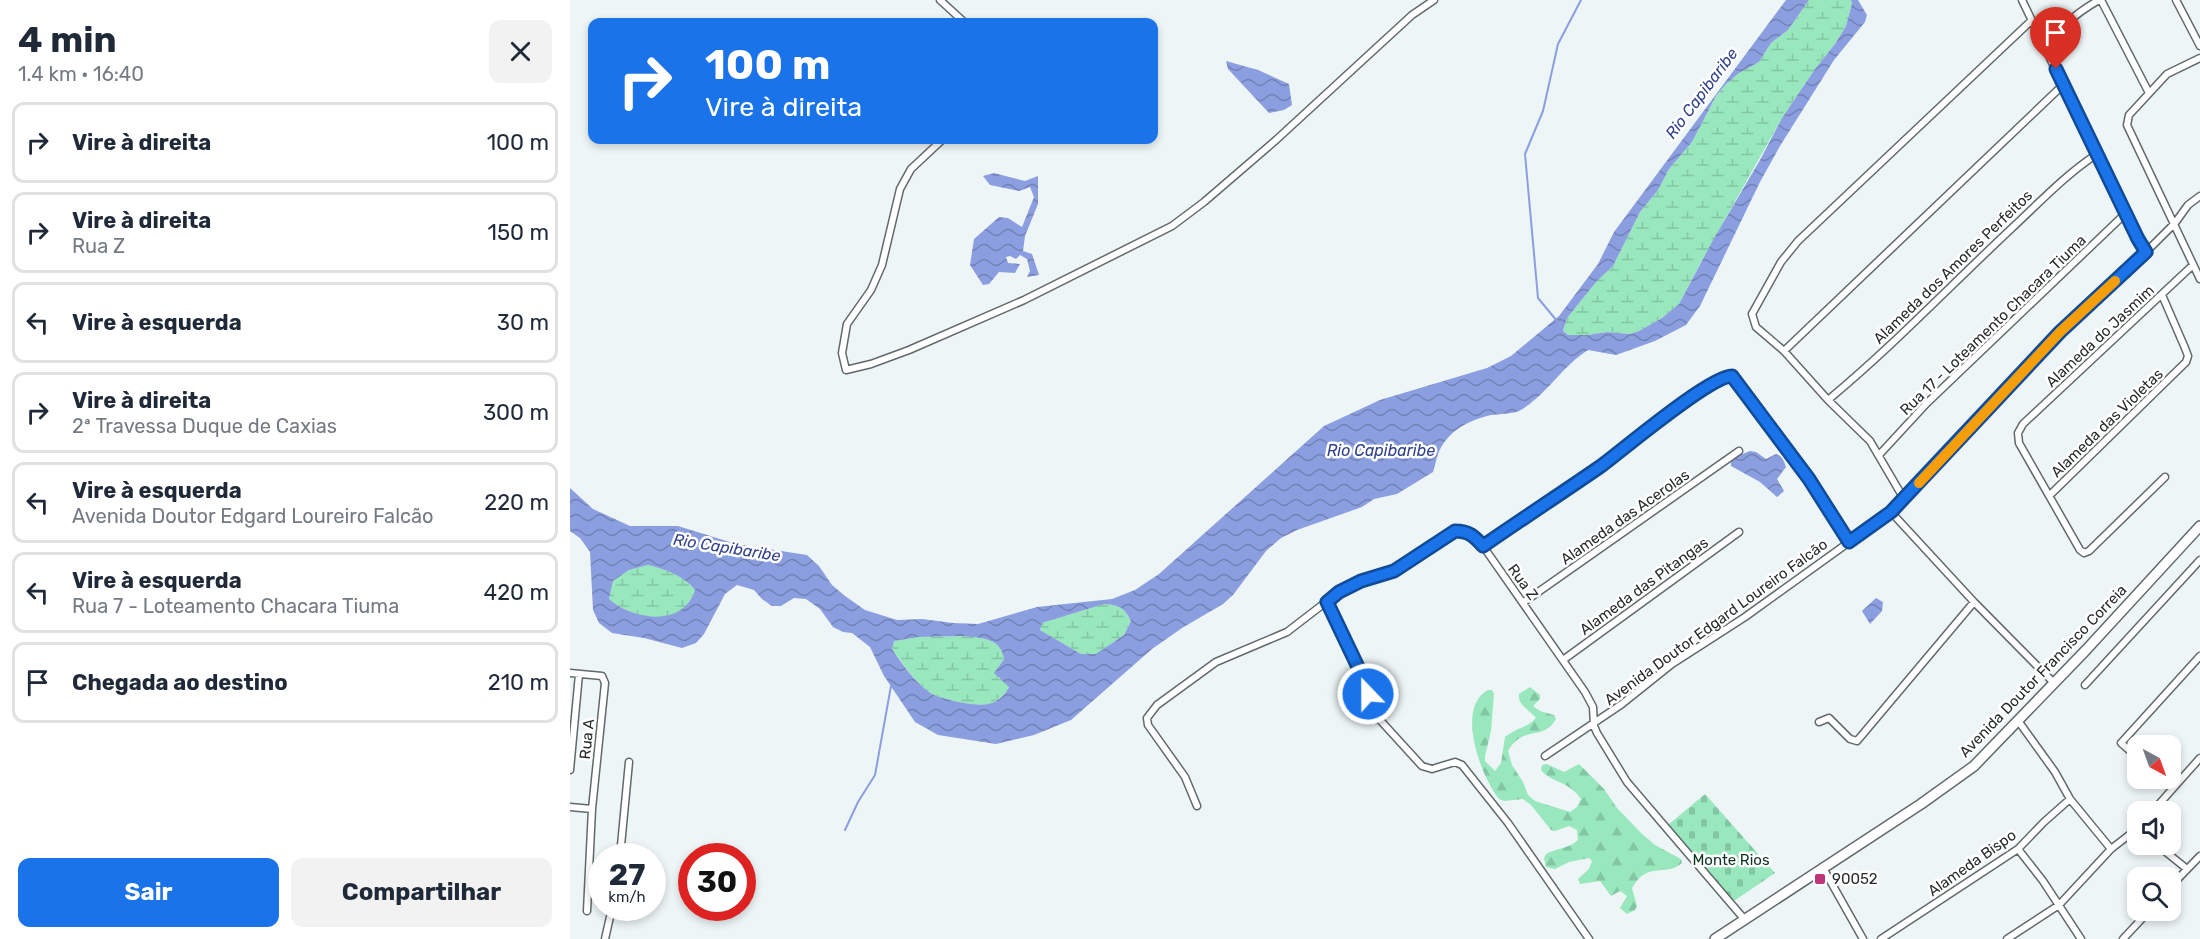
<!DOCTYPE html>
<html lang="pt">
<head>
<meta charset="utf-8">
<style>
	:root { --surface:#fff; --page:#f2f2f3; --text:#1f2937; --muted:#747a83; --line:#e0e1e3; --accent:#1a73e8 }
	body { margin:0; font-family:Rubik,sans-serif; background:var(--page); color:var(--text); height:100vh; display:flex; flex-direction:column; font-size:22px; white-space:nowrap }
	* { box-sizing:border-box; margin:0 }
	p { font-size:20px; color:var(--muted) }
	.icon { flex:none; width:33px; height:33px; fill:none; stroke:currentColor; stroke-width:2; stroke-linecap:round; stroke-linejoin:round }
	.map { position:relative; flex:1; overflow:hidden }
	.panel { display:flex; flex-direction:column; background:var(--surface); width:570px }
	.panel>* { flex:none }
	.hud { position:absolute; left:18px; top:18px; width:570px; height:126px; border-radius:12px; box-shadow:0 3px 9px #0003; background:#1a73e8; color:#fff; overflow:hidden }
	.needle { width:39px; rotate:139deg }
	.fabs { position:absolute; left:1557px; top:735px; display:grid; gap:12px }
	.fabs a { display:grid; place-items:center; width:54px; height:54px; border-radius:12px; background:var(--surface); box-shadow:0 3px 9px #0003; font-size:30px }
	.speed { position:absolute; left:18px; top:843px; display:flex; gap:12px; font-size:30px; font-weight:700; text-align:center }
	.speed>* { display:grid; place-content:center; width:78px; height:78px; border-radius:50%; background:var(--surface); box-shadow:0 3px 9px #0003; line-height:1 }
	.speed small { font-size:15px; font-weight:400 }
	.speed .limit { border:9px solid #d22; background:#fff; color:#111 }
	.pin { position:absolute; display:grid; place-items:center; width:51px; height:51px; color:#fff; margin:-62px -26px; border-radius:50% 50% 50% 0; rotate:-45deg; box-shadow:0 0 6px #0007 }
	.pin .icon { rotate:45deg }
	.me { position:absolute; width:66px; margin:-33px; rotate:338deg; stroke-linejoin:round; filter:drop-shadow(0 0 4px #0008) }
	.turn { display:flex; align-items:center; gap:21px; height:126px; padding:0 18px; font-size:27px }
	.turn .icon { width:78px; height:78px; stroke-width:2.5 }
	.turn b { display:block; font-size:42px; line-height:51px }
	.round { display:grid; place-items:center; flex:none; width:63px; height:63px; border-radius:12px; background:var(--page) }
	.overview { display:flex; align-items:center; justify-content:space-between; height:102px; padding:0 18px }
	h1 { font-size:36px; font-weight:700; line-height:45px }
	.button { display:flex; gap:12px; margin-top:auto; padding:12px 18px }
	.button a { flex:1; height:69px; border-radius:12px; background:var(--accent); color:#fff; font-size:24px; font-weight:700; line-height:69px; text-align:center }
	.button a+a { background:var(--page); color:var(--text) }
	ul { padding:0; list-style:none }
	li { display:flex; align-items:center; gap:18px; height:81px; margin:0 12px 9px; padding:0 6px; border:3px solid var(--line); border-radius:12px }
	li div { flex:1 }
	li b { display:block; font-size:22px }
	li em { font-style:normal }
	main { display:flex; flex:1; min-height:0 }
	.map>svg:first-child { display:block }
	.forest { fill:url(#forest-firs) }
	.wetland { fill:url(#wetland-marsh) }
	.cemetery { fill:url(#cemetery-stones) }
	.water { fill:url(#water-waves); fill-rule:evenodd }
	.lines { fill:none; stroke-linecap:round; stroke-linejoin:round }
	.stream { stroke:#8b9ee0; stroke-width:2 }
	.minor-casing { stroke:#62696b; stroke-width:9 }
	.primary-casing { stroke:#62696b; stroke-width:12 }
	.minor { stroke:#fff; stroke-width:6 }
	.primary { stroke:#fff; stroke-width:9 }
	.route-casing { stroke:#114b97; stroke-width:15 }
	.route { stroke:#1a73e8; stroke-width:10 }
	.slow { stroke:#f59e0b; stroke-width:10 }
	.poi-dot { fill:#bc3679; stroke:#fff; stroke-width:2 }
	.labels { text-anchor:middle; stroke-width:5; stroke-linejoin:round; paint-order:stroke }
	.street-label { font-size:15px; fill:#292c2d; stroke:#fff }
	.park-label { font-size:15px; fill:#103423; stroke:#fff }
	.poi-label { font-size:15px; fill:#292c2d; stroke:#fff; text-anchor:start }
	.water-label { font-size:16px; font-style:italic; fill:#31418e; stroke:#fff }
</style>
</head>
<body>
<main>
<section class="panel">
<div class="overview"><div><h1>4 min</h1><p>1.4 km · 16:40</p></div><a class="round"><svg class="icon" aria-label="close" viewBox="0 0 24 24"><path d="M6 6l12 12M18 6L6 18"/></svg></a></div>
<ul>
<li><svg class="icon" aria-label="right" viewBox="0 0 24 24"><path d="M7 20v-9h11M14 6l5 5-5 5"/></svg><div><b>Vire à direita</b></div><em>100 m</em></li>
<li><svg class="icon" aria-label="right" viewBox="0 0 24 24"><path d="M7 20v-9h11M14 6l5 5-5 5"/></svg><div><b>Vire à direita</b><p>Rua Z</p></div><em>150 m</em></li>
<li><svg class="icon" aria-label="left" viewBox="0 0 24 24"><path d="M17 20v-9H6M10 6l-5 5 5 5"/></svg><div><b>Vire à esquerda</b></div><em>30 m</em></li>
<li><svg class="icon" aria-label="right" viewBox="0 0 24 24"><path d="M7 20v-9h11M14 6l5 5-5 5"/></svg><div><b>Vire à direita</b><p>2ª Travessa Duque de Caxias</p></div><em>300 m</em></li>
<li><svg class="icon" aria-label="left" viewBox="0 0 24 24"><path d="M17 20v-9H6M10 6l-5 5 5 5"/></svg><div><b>Vire à esquerda</b><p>Avenida Doutor Edgard Loureiro Falcão</p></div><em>220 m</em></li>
<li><svg class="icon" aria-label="left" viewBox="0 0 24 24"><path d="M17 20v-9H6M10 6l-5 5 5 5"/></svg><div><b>Vire à esquerda</b><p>Rua 7 - Loteamento Chacara Tiuma</p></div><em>420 m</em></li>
<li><svg class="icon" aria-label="arrive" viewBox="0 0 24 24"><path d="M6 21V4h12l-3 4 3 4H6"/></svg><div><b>Chegada ao destino</b></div><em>210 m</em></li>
</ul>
<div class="button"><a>Sair</a><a>Compartilhar</a></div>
</section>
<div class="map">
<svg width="1630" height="939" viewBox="0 0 1630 939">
	<defs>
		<pattern id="forest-firs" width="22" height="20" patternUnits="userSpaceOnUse" patternTransform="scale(1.5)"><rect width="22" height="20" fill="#98e7bd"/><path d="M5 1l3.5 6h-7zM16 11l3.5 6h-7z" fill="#83c6a3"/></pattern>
		<pattern id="wetland-marsh" width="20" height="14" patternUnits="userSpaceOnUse" patternTransform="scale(1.5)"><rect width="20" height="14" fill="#98e7bd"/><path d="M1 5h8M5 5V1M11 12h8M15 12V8" fill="none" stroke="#83c6a3"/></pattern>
		<pattern id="cemetery-stones" width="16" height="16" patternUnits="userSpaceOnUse" patternTransform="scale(1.5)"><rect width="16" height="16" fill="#98e7bd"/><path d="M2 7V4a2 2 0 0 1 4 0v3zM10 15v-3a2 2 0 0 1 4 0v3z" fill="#83c6a3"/></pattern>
		<pattern id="water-waves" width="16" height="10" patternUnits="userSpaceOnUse" patternTransform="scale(1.5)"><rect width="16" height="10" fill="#8b9ee0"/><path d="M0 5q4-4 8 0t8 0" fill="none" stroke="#7281b6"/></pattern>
	</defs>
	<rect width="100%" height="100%" fill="#edf5f7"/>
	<path class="forest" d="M960 687 970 695V699L963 706 970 711 984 715 986 719C973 742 953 724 938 751L942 765 953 782 958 795 965 801 1000 812 1007 807 1011 799C999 781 980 782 971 770L972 765 977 764 994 772 1009 764 1034 789 1047 808 1071 833 1085 845 1111 859 1112 863C1094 878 1078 860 1062 888L1067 906 1065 910 1057 914 1050 908 1057 896 1050 891 1041 896 1030 881 1010 884 1008 879 1019 869 1022 861 1019 858 999 862 985 869 976 867 974 858 976 854C987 848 998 849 1008 840L1007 830 999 826 985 831 981 830 961 805 953 799 934 801 929 799C911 777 885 707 918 690H922L924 694 921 731 915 756V761L925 771 931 763 935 737C946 728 957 728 966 718 960 710 947 705 949 694Z"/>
	<path class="wetland" d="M1239 0H1281L1282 3 1276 26 1265 44 1245 69 1212 118 1131 262 1109 304 1092 318 1069 331 1060 334 1037 332 1017 335H998L993 331 997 318 1027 281 1043 266 1070 212 1088 190 1099 169 1122 142 1146 96 1156 84 1169 73 1189 62 1201 43 1218 30Z
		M78 565C95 569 114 576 125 590 113 629 63 620 39 599L43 581 59 570Z
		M534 604C549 605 555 608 561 621L554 635 526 654H511L470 630 472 623Z
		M391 636C410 638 431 637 434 659L428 667V678L435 681 439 687C435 695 427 702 418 704 407 707 368 699 359 692 343 680 334 665 322 649L324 641 349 637Z"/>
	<path class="cemetery" d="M1135 794 1205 873 1164 901 1098 825Z"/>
	<path class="water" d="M1216 0H1239L1218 30 1201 43 1189 62 1169 73 1156 84 1146 96 1122 142 1099 169 1088 190 1070 212 1043 266 1027 281 997 318 993 331 998 335H1017L1037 332 1060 334 1069 331 1092 318 1109 304 1143 240 1190 160 1212 118 1245 69 1265 44 1276 26 1282 3 1281 0H1288L1297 15 1295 22 1264 60 1210 146 1190 182 1130 306 1116 325 1085 341 1046 355 1018 350C992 366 976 396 949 411 942 414 929 414 921 415 899 420 877 431 868 454 866 460 865 466 863 472L827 494 804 499 792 507 727 530 711 538 696 551 663 595 653 604 612 628 582 649 501 720 464 735 426 744 368 735 345 722 314 676 300 647 282 633 273 632 263 627 250 609 236 599 224 598 211 606H202L192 599 184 590 167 585 155 594 134 634 126 643 112 648 74 638 42 633 29 623 23 610 20 552 10 538 0 531V488L23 509 60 526H108L166 544 237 555 249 566 262 585 275 596 295 610 327 620 352 619 383 623 408 624 467 607 542 599 565 590 589 574 754 426 810 400 917 368 941 356 989 316 1028 264 1044 232ZM78 565C95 569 114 576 125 590 113 628 63 620 39 599L43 581 59 570ZM534 604C549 605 555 608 561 621L554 635 526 654H511L470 630 472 623ZM391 636C410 638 431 637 434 659L424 673 439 687C435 695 428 702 418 704 407 707 368 699 359 692 343 680 333 665 322 649L324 641 349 637Z
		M656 61 688 70 719 84 722 105 714 110 699 113 658 69Z
		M424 173 455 181 468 176V204L455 236 453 251 462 254 469 275 457 277 460 271 457 259 450 255 446 259 440 256 436 257 438 263 450 264 445 273 429 272 419 284 413 285 400 265 404 239 429 217 438 218 452 227 464 197 460 187 449 191 420 185 413 176Z
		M1180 451 1186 452 1196 459 1206 454C1212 456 1214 461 1216 467L1207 479 1214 491 1207 497 1190 482 1161 466V462L1165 457Z
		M1306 598 1313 602 1312 611 1300 624 1292 611Z"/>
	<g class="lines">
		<path class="stream" d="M987 321 968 298 955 154 973 111 988 44 1011 0
			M275 830 288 802 305 775 321 686"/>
		<defs>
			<path id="minor" d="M370 0 394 22
				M1452 0 1567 239 1576 252
				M1531 0 1579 93
				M1606 0 1630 46
				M1479 54C1490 26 1503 15 1529 0
				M1630 58 1597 74 1559 115 1557 125 1630 279
				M372 140 341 169 330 189 312 265 301 290 277 324 272 353 276 370 301 364 339 350 454 300 602 226 634 202 706 140 842 15 864 0
				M1214 351 1494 84
				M1258 400C1322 347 1380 286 1441 229 1469 203 1495 175 1527 154
				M1309 455 1357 403 1556 213
				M1595 477 1519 551 1514 553 1510 550 1449 443 1448 433 1453 424 1623 265
				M1480 495 1616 362 1618 356 1615 348 1592 295
				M1334 499 1300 441 1258 400 1214 351 1186 327 1182 314 1211 262 1228 241 1462 20
				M1321 512 1404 602 1484 683
				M913 546C962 512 1013 479 1061 444 1090 422 1125 386 1159 376L1165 378 1180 401 1202 428 1239 479 1279 541
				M757 601 798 689 792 714 810 720 852 766 862 769 885 762 892 765 938 823 1019 939
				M954 602 1169 451
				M993 660 1169 532
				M0 673 32 676 35 683 22 809 17 911
				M1515 685 1630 560
				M1249 722 1259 718 1280 739 1287 741 1404 602
				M1449 722 1485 772 1500 799 1541 849
				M975 756 1052 704 1102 664 1175 617 1321 512 1490 332 1576 252 1605 223 1618 205 1630 196
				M1568 758 1551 743 1630 656
				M0 770 9 674
				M1590 778 1601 788
				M627 806 615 777 578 725 577 718 587 705 646 662 717 632 769 592 791 581 824 571 847 554 885 531H896L903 535 913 546 1015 692 1023 707 1024 726 1027 733 1057 782 1175 920
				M0 807 22 809
				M1582 812 1630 758
				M1586 844 1617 869
				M1448 849 1473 881 1511 939
				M50 856 59 762
				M1253 868 1293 939
				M1600 887 1630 856
				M35 939 42 908
				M1311 939 1448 849 1474 822 1500 799
				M1437 939 1489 905 1541 849 1568 828
				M1553 939 1580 910"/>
			<path id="primary" d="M1145 939 1351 804 1404 766 1516 650 1630 526"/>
		</defs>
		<use href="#minor" class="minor-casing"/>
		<use href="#primary" class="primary-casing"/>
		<use href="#minor" class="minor"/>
		<use href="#primary" class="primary"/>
	</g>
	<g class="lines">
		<defs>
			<path id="route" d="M798 694V688L757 602 769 592 791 581 824 571 885 531C899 531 904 536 913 546 952 519 992 493 1031 466 1054 449 1140 376 1162 376L1239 479 1279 542 1321 512 1490 332 1576 252 1568 239 1486 69"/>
		</defs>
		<use href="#route" class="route-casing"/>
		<use href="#route" class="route"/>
		<path class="slow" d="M1349 483 1490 332 1545 281"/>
	</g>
	<rect class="poi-dot" x="1244" y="873" width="12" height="12" rx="3"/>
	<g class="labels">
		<g class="street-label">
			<text transform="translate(1383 267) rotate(-44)" y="5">Alameda dos Amores Perfeitos</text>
			<text transform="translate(1423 325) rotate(-44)" y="5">Rua 17 - Loteamento Chacara Tiuma</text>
			<text transform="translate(1530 336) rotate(-43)" y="5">Alameda do Jasmim</text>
			<text transform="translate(1537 423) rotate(-44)" y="5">Alameda das Violetas</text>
			<text transform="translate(1055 517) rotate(-35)" y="5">Alameda das Acerolas</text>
			<text transform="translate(953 582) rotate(54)" y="5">Rua Z</text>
			<text transform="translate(1074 586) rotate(-36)" y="5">Alameda das Pitangas</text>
			<text transform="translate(1146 622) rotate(-36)" y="5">Avenida Doutor Edgard Loureiro Falcão</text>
			<text transform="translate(1473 671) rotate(-46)" y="5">Avenida Doutor Francisco Correia</text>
			<text transform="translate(17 739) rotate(-84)" y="5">Rua A</text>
			<text transform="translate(1402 863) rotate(-35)" y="5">Alameda Bispo</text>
		</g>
		<g class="park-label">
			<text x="1161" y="865">Monte Rios</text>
		</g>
		<g class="poi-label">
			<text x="1262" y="884">90052</text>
		</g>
		<g class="water-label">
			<text transform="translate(1131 93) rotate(-53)" y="6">Rio Capibaribe</text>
			<text x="811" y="456">Rio Capibaribe</text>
			<text transform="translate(157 547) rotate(9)" y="6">Rio Capibaribe</text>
		</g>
	</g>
</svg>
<div class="fabs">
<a><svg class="needle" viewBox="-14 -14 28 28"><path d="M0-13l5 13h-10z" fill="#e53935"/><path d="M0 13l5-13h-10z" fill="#747a83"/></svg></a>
<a><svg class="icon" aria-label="sound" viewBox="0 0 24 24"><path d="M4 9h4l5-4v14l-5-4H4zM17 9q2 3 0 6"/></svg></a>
<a><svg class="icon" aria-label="search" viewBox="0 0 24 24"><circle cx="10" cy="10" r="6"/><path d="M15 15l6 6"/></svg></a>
</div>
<div class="speed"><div>27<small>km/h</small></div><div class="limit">30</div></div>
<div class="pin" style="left:1486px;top:69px;background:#d93025"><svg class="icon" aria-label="arrive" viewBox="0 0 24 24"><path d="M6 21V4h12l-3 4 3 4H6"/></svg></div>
<svg class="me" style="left:798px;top:694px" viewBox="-20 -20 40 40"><circle r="17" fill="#1a73e8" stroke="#fff" stroke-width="3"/><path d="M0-11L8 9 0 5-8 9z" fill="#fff"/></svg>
<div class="hud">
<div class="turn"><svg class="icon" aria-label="right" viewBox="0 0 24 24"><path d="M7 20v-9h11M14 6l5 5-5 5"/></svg><div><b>100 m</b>Vire à direita</div></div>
</div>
</div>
</main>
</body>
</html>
